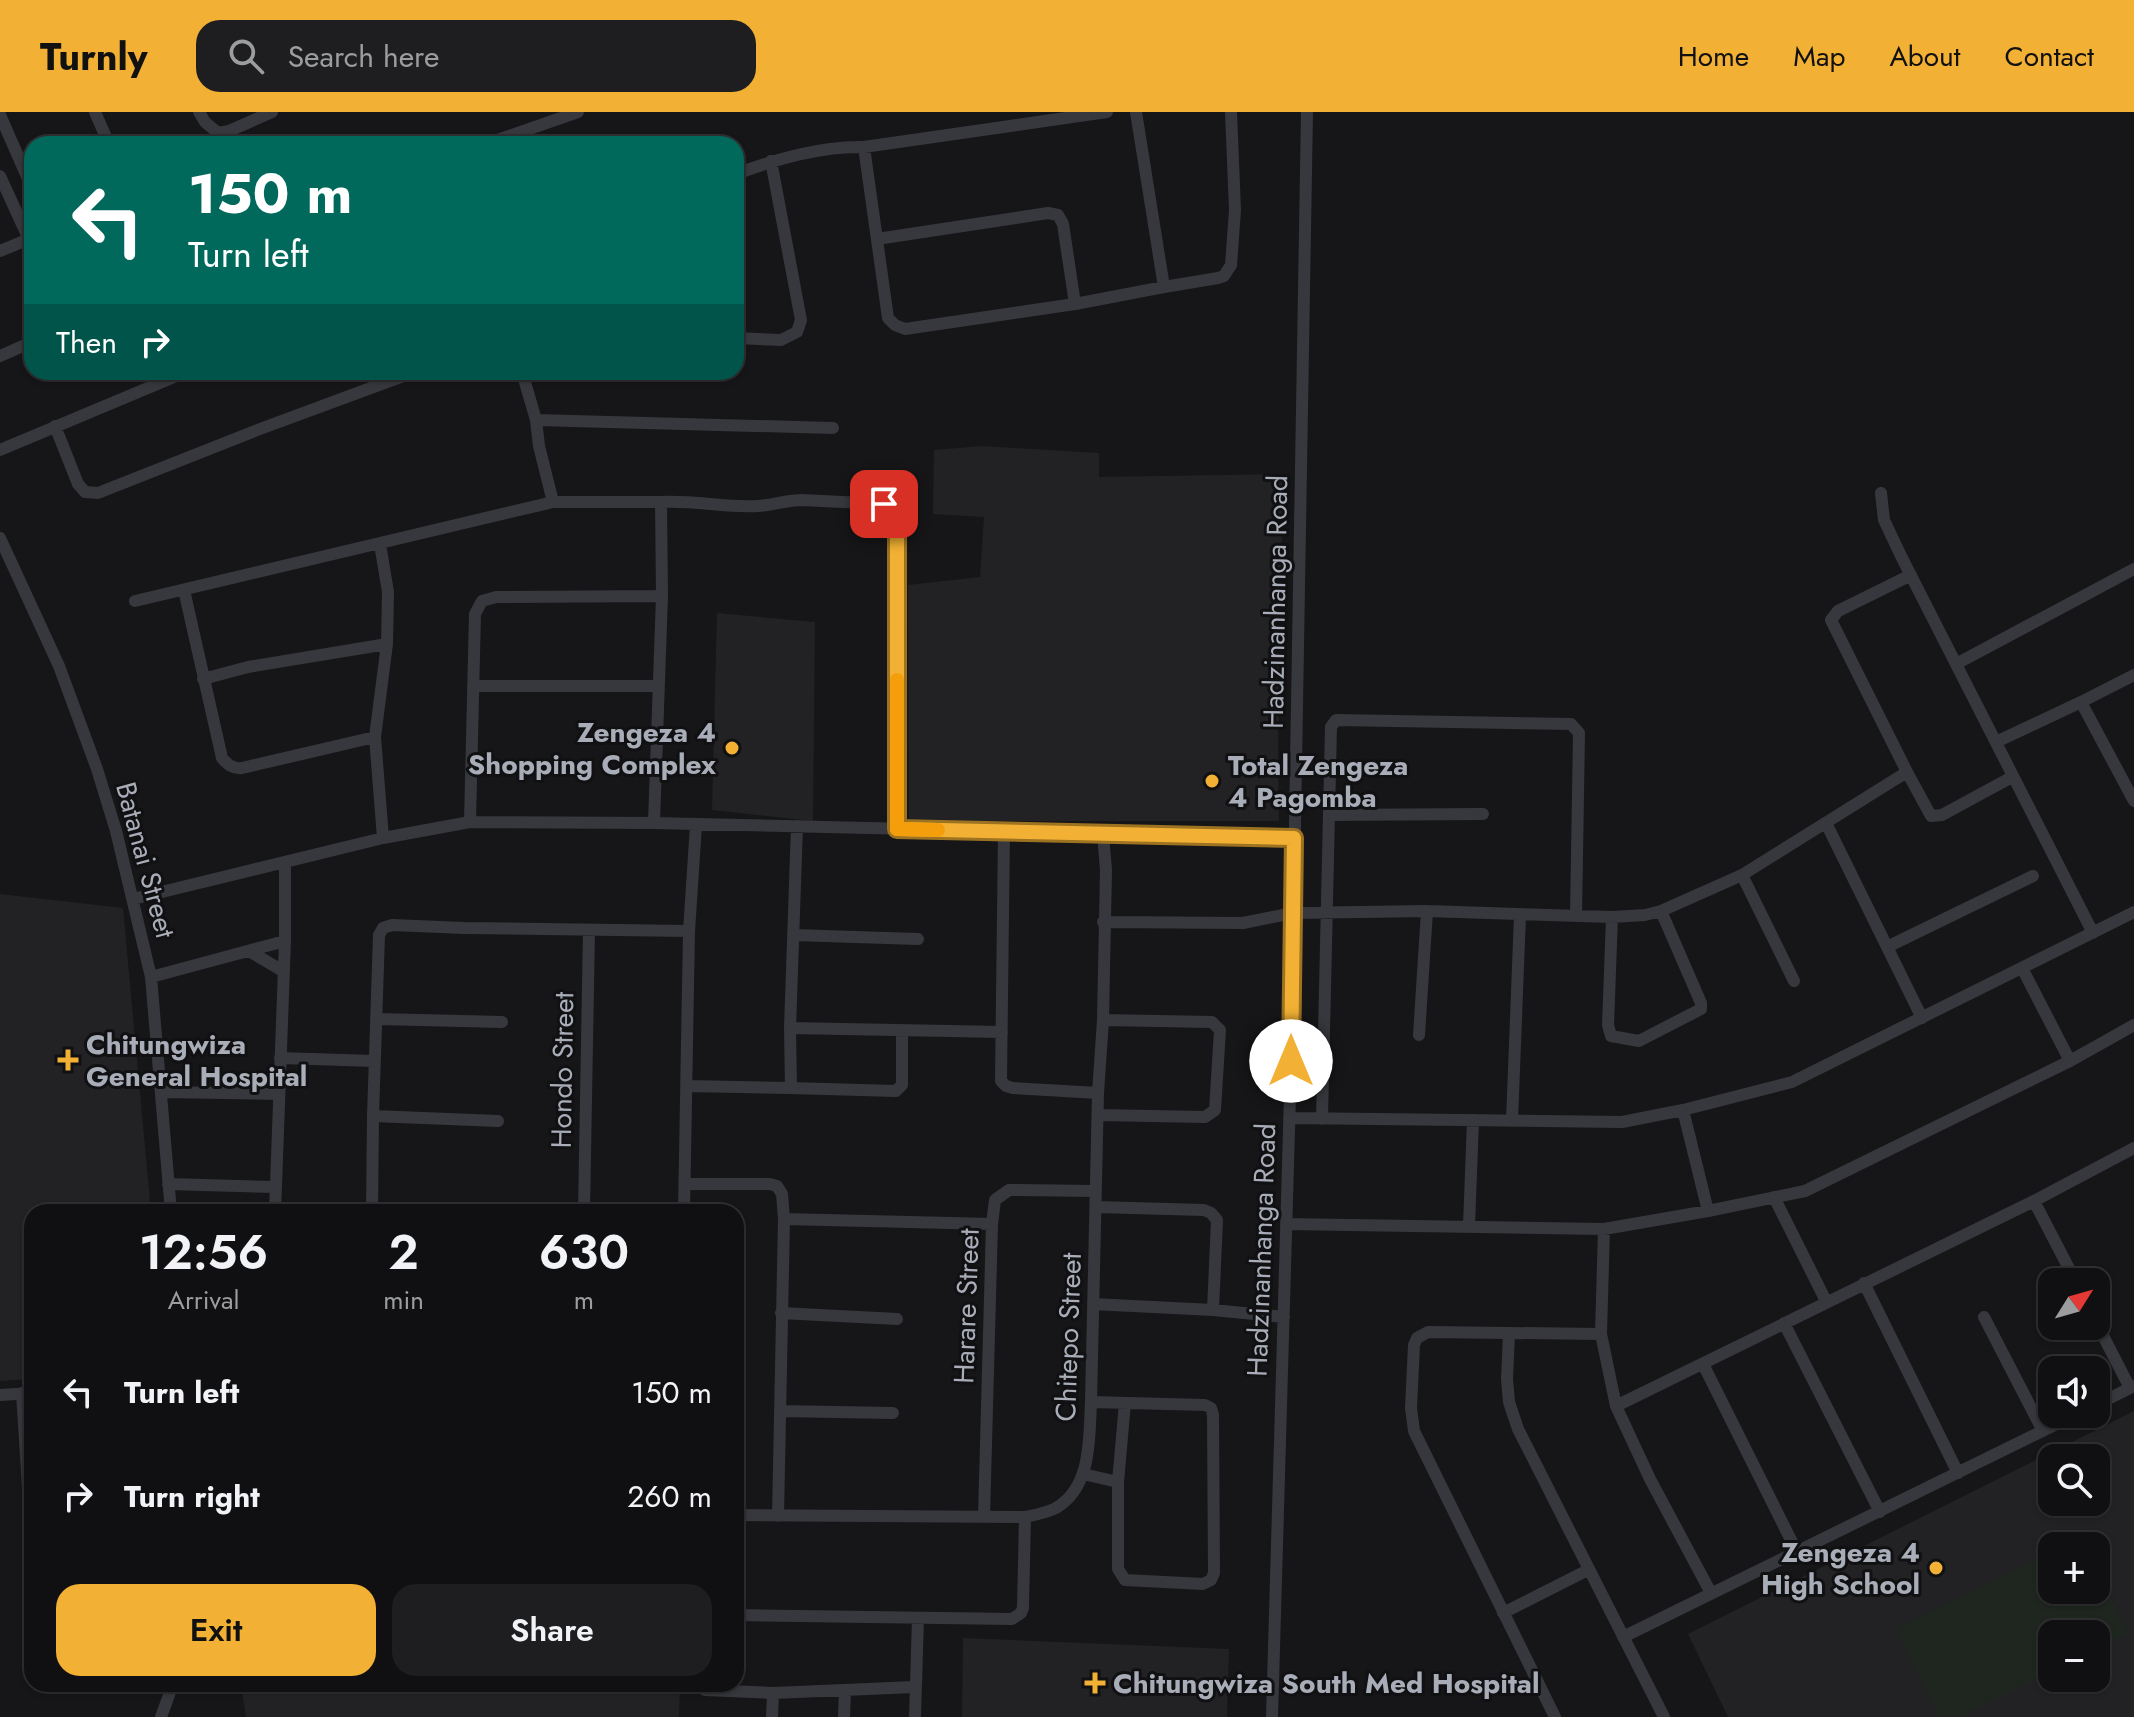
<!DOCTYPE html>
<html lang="en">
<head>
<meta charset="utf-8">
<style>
	:root { --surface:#101012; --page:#1e1e20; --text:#f1f3f6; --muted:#9c9d9f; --line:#303032; --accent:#f2b134 }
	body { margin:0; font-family:Jost,sans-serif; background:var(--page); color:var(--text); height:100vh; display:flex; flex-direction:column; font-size:30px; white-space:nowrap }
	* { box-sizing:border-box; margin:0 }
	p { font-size:26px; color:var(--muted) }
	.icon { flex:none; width:44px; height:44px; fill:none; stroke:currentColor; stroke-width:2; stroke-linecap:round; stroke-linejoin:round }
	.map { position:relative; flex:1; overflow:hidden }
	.details { position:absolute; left:24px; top:1092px; width:720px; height:488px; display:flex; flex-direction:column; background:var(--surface); border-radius:24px; box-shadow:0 2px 6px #0004,0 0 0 2px var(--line) }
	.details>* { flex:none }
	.top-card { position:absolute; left:24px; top:24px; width:720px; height:244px; border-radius:24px; box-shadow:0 2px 6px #0004,0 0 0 2px var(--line); background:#00695c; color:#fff; overflow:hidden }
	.needle { width:52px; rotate:53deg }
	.buttons { position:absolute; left:2038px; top:1156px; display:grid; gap:16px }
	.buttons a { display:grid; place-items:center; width:72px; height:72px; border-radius:16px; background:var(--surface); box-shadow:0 2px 6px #0004,0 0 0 2px var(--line); font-size:40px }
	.pin { position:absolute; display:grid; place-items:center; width:68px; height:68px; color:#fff; margin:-34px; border-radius:16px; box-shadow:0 4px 12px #0006 }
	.me { position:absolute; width:88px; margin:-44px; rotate:0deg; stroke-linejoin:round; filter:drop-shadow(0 0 6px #0008) }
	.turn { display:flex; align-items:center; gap:28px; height:168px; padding:0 32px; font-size:36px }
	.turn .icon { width:104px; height:104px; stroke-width:2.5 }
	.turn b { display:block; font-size:56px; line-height:68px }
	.then { display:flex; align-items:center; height:76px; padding:0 32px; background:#0003; gap:16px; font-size:30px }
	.eta { display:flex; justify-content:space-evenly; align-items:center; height:136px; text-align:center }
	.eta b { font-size:48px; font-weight:600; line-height:56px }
	.button { display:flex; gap:16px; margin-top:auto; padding:16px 32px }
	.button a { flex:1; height:92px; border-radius:24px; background:var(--accent); color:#111; font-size:32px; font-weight:600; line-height:92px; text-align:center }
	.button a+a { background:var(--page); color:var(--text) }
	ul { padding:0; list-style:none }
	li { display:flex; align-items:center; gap:24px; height:104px; padding:0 32px }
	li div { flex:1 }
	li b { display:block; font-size:30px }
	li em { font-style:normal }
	header { display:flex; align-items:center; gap:48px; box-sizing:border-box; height:112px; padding:0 40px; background:var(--accent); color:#111 }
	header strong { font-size:38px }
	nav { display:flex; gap:44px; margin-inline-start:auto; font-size:28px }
	.search { width:560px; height:72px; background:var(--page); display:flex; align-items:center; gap:20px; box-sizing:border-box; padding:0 28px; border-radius:24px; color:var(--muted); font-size:30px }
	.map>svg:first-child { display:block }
	.built { fill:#222225; fill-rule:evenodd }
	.garden { fill:#1e261f }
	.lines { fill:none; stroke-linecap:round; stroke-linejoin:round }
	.minor { stroke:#37383d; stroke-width:12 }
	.route-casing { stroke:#9d7322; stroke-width:20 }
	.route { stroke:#f2b134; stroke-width:14 }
	.slow { stroke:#f59e0b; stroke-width:14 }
	.poi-dot { fill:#f2b134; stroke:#111113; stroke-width:3 }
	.labels { text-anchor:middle; stroke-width:6; stroke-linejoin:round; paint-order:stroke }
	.street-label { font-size:28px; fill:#a8adb8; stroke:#111113 }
	.poi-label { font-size:28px; font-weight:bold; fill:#a8adb8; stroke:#111113; text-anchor:start }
</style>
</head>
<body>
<header>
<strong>Turnly</strong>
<div class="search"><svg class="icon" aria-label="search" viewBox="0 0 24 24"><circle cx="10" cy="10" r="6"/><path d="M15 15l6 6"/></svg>Search here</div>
<nav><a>Home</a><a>Map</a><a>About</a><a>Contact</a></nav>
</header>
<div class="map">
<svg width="2134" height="1605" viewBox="0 0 2134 1605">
	<rect width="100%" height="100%" fill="#161618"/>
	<path class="built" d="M982 334 1099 341V365L1283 362 1278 638 1279 709H909L908 473 980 465 984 405 933 402 934 338Z
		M717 501 815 510 813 709 712 698Z
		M0 782 123 796 151 1100H32V1267L0 1269Z
		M2134 1299V1605H1728L1688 1522ZM2052 1346H2096V1390H2052ZM2052 1434H2096V1478H2052ZM2052 1522H2096V1566H2052Z
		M963 1526 1229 1537 1227 1605H962Z
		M241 1572H680L679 1605H246Z"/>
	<path class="garden" d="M2052 1440V1478H2096V1456L2129 1522 2096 1538V1522H2052V1560L1960 1605H1939L1896 1516Z"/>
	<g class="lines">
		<path class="minor" d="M95 0 109 32
			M199 0 205 10 218 21 229 19 272 0
			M0 3 32 76
			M486 32 578 0
			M864 35 888 206 895 213 905 217 1075 192 1063 112 1058 103 1048 101 877 127
			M736 62C777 47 821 34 864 35L1107 0
			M0 64 32 134
			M0 139 29 127
			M1164 175 1218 166 1224 164 1231 153 1235 98 1231 0
			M1075 192 1164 175 1136 0
			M736 226 781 228 797 220 801 208 771 49
			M0 244 32 230
			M522 260 536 308 833 316
			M536 308 539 334 553 390H661L662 484 654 711
			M55 314 78 372 85 380 98 381 260 317 414 260
			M0 338 186 260
			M1881 381 1884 408 1902 446 2093 821
			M661 390C694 388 726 396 758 394 773 393 787 388 802 388L884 392 894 400 897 411V717
			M0 426 59 554 97 657 116 719 151 865 171 1100
			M380 432 388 480 387 532 375 625 383 726
			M1911 463 1838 499 1831 508 1907 660 1931 704 1942 703 2012 665
			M184 478 222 646C228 653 233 657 242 656L375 625
			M135 489 553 390
			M1956 552 2134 457
			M203 567 248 555 387 532
			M473 574H659
			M2081 590 2134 689
			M1996 630 2081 590 2134 563
			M1329 703 1483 702
			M470 710 475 502 482 489 496 485 662 484
			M1826 711 1922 906
			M1004 720 1001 969 1006 974 1013 976 1098 981
			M1742 763 1794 869
			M133 787 383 726 470 710 654 711 1294 726
			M1612 805 1608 913 1611 924 1639 929 1701 897V891L1661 799
			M1103 810 1243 811 1293 801 1427 799 1612 805 1645 803 1661 799 1742 763 1907 660
			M793 823 918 827
			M1887 835 2033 764
			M249 839 283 859
			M2022 856 2070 949
			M151 865 285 829
			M378 907 502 910
			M790 916 1002 920
			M1419 923 1427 799
			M280 946 375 949
			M687 974 791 976 790 916 797 714
			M791 976 896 979 902 973V919
			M162 980 278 982
			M1683 998 1708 1099
			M1098 1003 1205 1005 1215 998 1220 918 1212 910 1103 908
			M373 1004 498 1009
			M1289 1006 1622 1010 1683 998 1792 970 2134 800
			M1322 1007 1331 615 1336 608 1571 612 1579 621 1576 804
			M1512 1009 1520 803
			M168 1072 275 1075
			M686 1072H770L777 1074 782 1082 784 1107 778 1404
			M1774 1085 1826 1189
			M2034 1089 2076 1170
			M1096 1095 1204 1098 1211 1101 1217 1108 1213 1198
			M275 1100 285 829V750
			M372 1100 373 1004 379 823 383 816 392 813 464 816 689 819
			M584 1100 589 818
			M684 1100 689 819 696 713
			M784 1107 992 1112
			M1286 1112 1604 1117 1708 1099 1805 1079 2070 949 2134 913
			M1469 1114 1473 1008
			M1604 1117 1601 1222 1616 1294 1650 1367 1711 1481
			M1864 1171 1958 1361
			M1093 1192 1213 1198 1284 1205
			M781 1201 897 1207
			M1984 1205 2043 1319
			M2096 1210 2130 1276
			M1784 1211 1880 1400
			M1509 1222 1507 1267 1509 1290 1518 1317 1664 1605
			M1703 1252 1797 1440
			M22 1281 32 1438
			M0 1283 32 1281
			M2096 1293 2134 1274
			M1616 1294 2034 1089 2134 1036
			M780 1299 893 1301
			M1083 1362 1118 1370V1457L1125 1468 1203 1472 1211 1468 1214 1461 1213 1303 1211 1296 1205 1293 1091 1290
			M1118 1370 1125 1291
			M736 1403 1025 1405C1035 1403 1046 1401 1056 1396 1092 1375 1089 1326 1091 1290L1098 981 1103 908 1106 758 1103 723
			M984 1405 992 1112 995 1088 1009 1078 1095 1079
			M1503 1501 1588 1458
			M736 1503 1012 1507 1021 1501 1023 1496 1025 1405
			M1623 1525 2077 1302
			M696 1572 705 1578 773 1581 915 1575
			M161 1605 173 1572
			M772 1605 773 1581
			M844 1605 845 1578
			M915 1605 918 1506
			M1272 1605 1291 949 1307 0
			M1555 1605 1414 1319 1411 1296 1414 1233 1417 1226 1428 1220 1601 1222"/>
	</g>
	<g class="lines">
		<defs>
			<path id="route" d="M884 392 894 400 897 411V717L1294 726 1291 949"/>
		</defs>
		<use href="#route" class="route-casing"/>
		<use href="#route" class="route"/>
		<path class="slow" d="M897 568V717L938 718"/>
	</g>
	<g class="poi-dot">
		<circle cx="732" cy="636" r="8"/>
		<circle cx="1212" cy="669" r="8"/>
		<path d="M64 936h8v8h8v8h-8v8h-8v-8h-8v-8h8z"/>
		<circle cx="1936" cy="1456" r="8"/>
		<path d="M1091 1559h8v8h8v8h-8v8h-8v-8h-8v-8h8z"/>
	</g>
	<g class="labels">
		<g class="street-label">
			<text transform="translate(1275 490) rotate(-89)" y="10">Hadzinanhanga Road</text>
			<text transform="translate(146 748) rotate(75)" y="10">Batanai Street</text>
			<text transform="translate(562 958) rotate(-89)" y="10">Hondo Street</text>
			<text transform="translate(1261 1138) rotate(-88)" y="10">Hadzinanhanga Road</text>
			<text transform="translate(966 1194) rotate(-88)" y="10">Harare Street</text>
			<text transform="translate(1068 1225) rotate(-88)" y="10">Chitepo Street</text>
		</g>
		<g class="poi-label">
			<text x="716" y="630" text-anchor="end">Zengeza 4<tspan x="716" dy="32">Shopping Complex</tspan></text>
			<text x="1228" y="663">Total Zengeza<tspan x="1228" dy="32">4 Pagomba</tspan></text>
			<text x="86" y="942">Chitungwiza<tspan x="86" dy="32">General Hospital</tspan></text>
			<text x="1920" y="1450" text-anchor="end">Zengeza 4<tspan x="1920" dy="32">High School</tspan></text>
			<text x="1113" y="1581">Chitungwiza South Med Hospital</text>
		</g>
	</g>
</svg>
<div class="buttons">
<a><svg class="needle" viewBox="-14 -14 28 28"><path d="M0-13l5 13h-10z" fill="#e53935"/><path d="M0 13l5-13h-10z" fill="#9c9d9f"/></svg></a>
<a><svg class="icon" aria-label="sound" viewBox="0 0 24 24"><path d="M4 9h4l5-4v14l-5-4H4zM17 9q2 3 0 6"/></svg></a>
<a><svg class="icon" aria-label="search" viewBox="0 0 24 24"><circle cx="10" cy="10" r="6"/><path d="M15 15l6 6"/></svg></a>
<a>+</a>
<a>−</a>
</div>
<div class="pin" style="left:884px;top:392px;background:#d93025"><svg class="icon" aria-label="arrive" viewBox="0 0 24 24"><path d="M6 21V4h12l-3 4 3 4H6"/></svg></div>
<svg class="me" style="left:1291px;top:949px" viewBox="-20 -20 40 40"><circle r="19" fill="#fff"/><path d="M0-13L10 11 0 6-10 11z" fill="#f2b134"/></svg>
<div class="top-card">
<div class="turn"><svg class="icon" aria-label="left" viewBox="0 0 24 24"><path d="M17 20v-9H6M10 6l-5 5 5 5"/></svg><div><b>150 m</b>Turn left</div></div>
<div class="then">Then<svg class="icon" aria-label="right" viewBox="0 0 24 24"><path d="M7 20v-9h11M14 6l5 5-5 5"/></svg></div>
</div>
<section class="details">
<div class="eta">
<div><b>12:56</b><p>Arrival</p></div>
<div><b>2</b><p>min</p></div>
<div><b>630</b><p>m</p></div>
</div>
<ul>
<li><svg class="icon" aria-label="left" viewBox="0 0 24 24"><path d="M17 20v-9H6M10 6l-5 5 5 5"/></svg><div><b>Turn left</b></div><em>150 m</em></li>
<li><svg class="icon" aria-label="right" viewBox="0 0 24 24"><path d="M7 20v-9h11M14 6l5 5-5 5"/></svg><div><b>Turn right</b></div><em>260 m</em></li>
</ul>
<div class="button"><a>Exit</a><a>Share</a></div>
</section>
</div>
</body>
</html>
